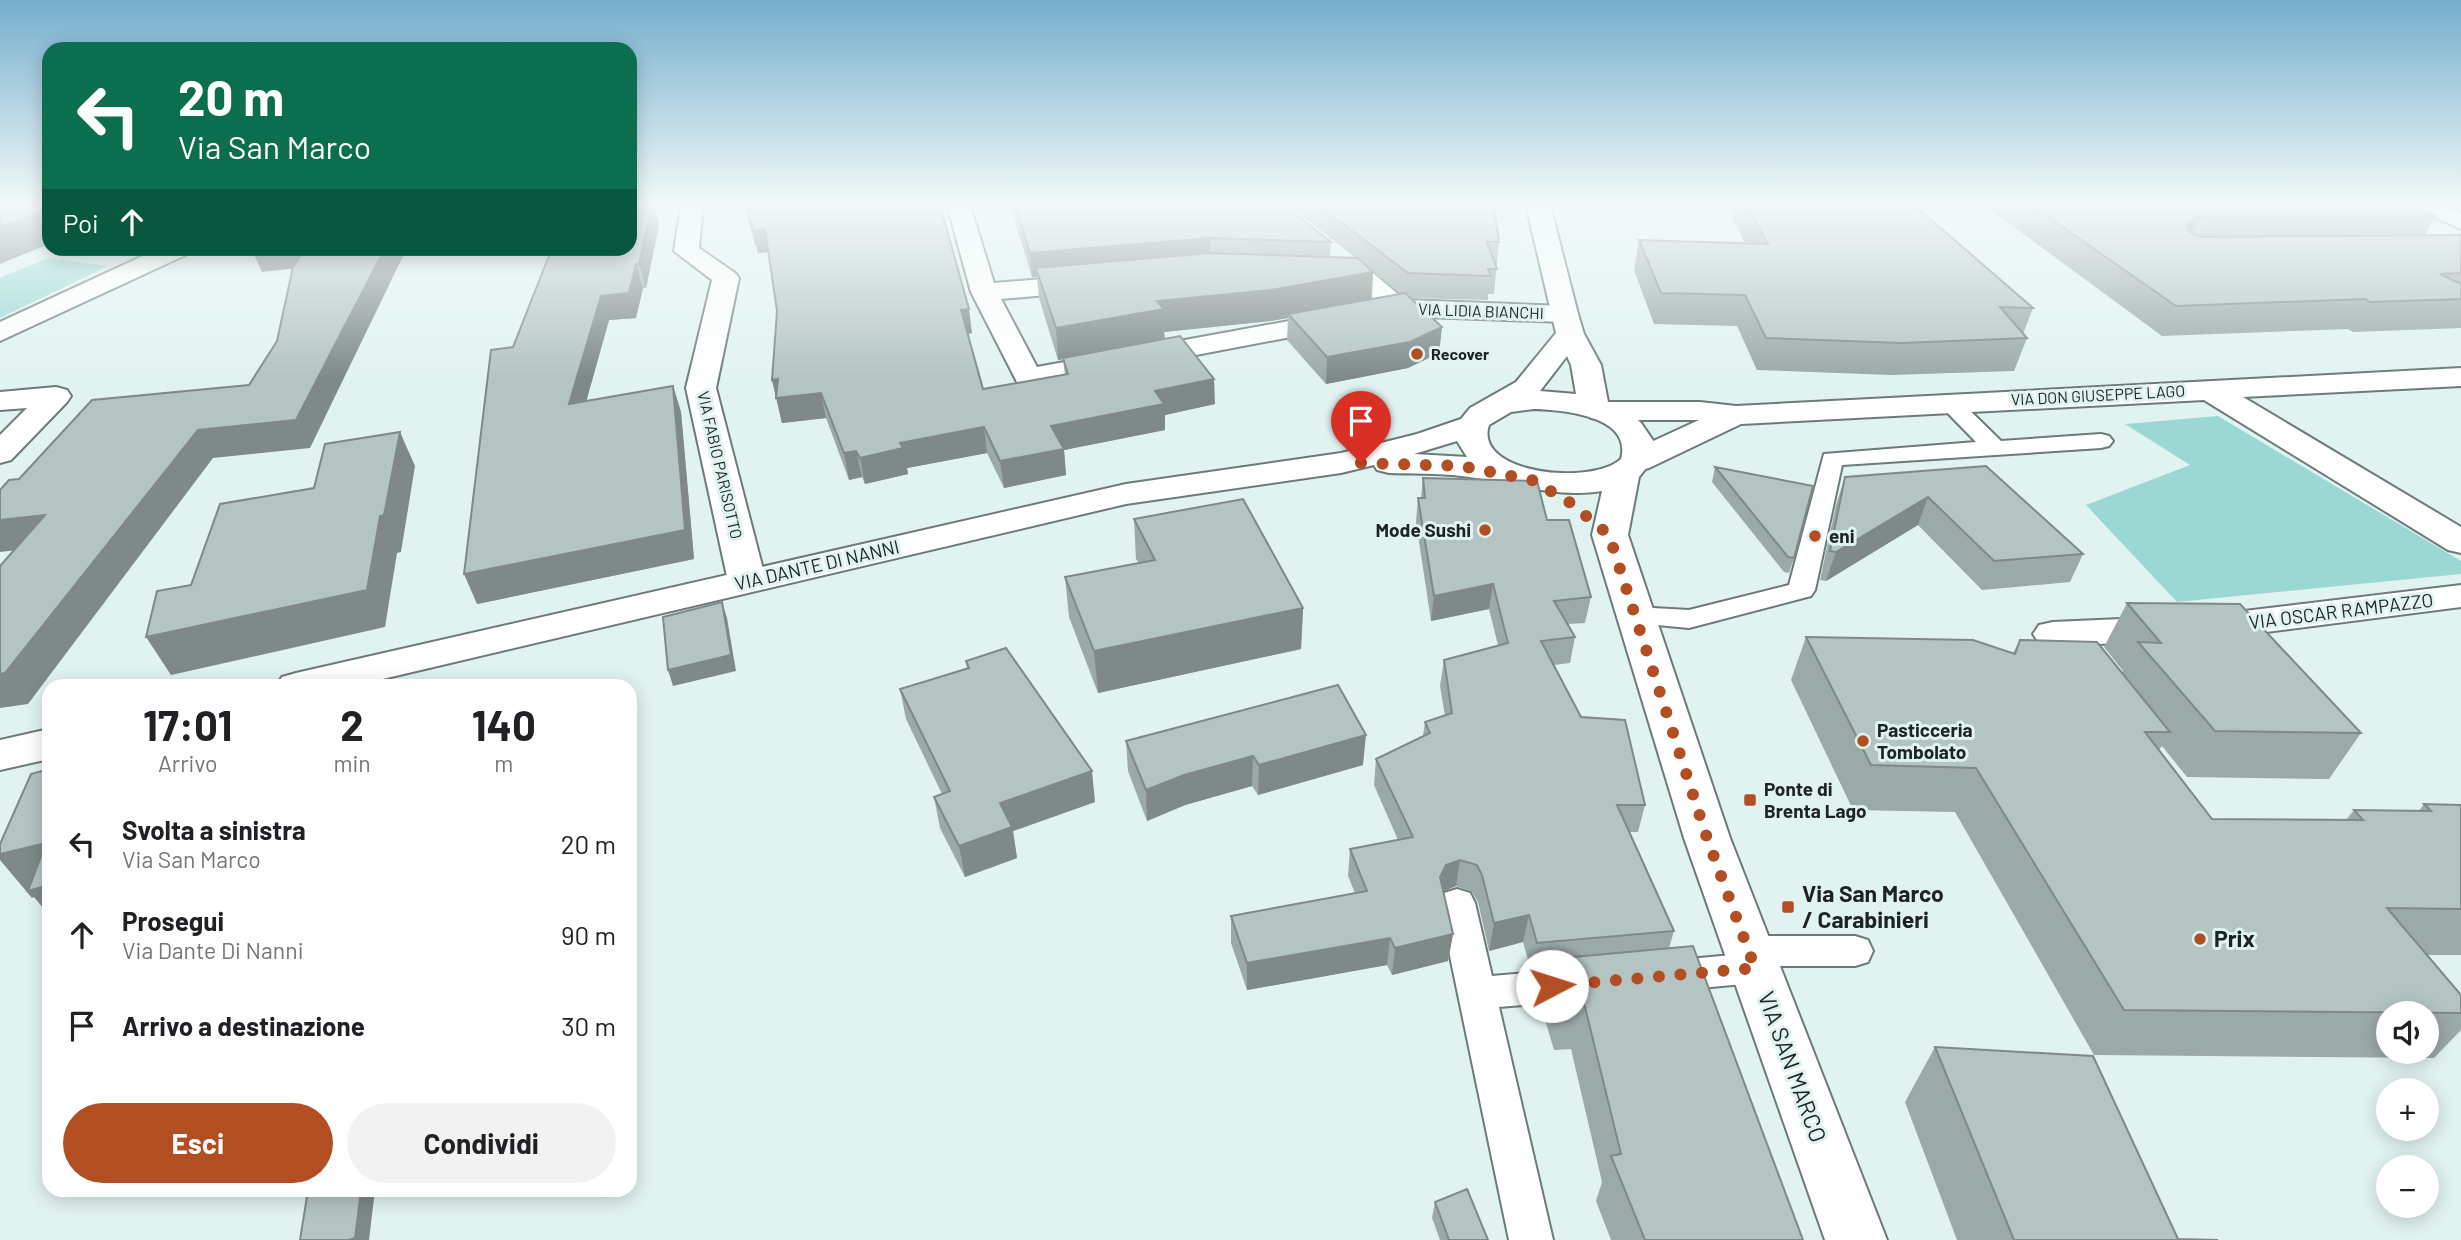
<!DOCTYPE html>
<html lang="it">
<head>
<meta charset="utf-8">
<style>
	:root { --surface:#fff; --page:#f2f2f2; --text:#202124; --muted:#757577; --accent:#b34d22 }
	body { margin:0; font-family:Barlow,sans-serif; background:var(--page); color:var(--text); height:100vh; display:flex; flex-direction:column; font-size:26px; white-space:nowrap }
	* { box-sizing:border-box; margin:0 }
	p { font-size:23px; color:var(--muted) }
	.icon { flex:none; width:38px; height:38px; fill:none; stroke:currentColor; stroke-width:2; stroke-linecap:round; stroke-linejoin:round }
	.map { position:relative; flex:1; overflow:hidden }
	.panel { position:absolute; left:42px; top:679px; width:595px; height:518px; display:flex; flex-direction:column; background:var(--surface); border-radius:21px; box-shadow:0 4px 18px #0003 }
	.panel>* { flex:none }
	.hud { position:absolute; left:42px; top:42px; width:595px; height:214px; border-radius:21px; box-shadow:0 4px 18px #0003; background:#0b6e4f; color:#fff; overflow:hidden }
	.buttons { position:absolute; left:2376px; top:1001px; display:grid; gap:14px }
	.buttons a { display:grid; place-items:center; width:63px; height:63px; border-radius:50%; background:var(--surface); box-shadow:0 4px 18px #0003; font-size:35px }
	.pin { position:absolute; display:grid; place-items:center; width:60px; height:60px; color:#fff; margin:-72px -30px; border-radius:50% 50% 50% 0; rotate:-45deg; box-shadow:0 0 7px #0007 }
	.pin .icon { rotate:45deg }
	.me { position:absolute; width:77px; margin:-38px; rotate:85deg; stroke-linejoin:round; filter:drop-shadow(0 0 5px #0008) }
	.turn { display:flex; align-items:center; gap:24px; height:147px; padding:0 21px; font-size:32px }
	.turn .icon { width:91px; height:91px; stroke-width:2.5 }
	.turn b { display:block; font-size:49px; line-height:60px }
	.then { display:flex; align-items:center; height:66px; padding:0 21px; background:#0003; gap:14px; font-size:26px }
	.eta { display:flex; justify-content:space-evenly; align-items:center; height:119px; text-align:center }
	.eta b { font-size:42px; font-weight:700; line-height:49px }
	.action { display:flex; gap:14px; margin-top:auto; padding:14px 21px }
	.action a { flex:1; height:80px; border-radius:42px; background:var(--accent); color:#fff; font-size:28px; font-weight:700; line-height:80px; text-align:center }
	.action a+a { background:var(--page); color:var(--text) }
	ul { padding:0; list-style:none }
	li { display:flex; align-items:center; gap:21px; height:91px; padding:0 21px }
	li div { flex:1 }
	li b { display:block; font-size:26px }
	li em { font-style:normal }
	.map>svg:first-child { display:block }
	.green { fill:#9bd8d4 }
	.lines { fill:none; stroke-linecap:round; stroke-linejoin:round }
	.lane-casing { stroke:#6c7b7a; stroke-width:4 }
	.street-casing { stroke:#6c7b7a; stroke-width:4 }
	.secondary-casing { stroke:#6c7b7a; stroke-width:4 }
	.lane { fill:#fff; fill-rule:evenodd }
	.street { fill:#fff; fill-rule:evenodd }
	.secondary { fill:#fff; fill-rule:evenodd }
	.wall { fill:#9ba9a8; fill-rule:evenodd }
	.shaded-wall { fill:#7e8988 }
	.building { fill:#b4c4c3; stroke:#7e8988; stroke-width:2 }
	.route { stroke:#b34d22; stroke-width:12; stroke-dasharray:0 21.6 }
	.poi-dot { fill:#b34d22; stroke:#e1f3f1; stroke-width:2.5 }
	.labels { text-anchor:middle; stroke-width:6; stroke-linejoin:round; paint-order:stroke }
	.far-street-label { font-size:16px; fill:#1d2323; stroke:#e1f3f1 }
	.far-poi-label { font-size:16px; font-weight:bold; fill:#1d2323; stroke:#e1f3f1; text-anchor:start }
	.poi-label { font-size:19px; font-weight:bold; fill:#1d2323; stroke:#e1f3f1; text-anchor:start }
	.street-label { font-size:19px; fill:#1d2323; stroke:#e1f3f1 }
	.near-poi-label { font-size:23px; font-weight:bold; fill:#1d2323; stroke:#e1f3f1; text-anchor:start }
	.near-street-label { font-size:23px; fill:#1d2323; stroke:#e1f3f1 }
</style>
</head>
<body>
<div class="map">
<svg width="2461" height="1240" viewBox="0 0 2461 1240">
	<rect width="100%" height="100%" fill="#e1f3f1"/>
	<path class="green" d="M48 258 108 266 0 318V278Z
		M2218 416 2461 561V574L2177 602 2086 505 2190 465 2125 424Z"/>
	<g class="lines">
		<defs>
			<path id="lane" d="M1949 396 1957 398 2001 441 2101 434 2109 436 2113 441 2109 446 2101 448 1842 465 1815 590 1811 596 1689 628 1625 622 1621 616 1625 610 1635 607 1689 610 1789 585 1824 454 1976 442 1938 403 1941 398Z
				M1457 889 1470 893 1475 903 1492 976 1582 968 1595 973 1601 984 1595 995 1582 1000 1499 1007 1553 1240H1509L1439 903 1444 893Z
				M1749 936H1855L1868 940 1873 951 1868 962 1855 966H1773L1768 979 1755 983 1667 991 1654 987 1648 976 1654 965 1667 961 1732 955 1731 951 1736 940Z"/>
			<path id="street" d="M681 205H703L699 248 735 273 739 278 716 388 766 581 760 589 747 592 734 589 728 581 686 388 712 280 674 251Z
				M947 205H970L994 283 1091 275 1100 277 1104 283 1100 289 1091 291 1001 299 1037 367 1338 312 1348 314 1352 320 1348 326 1338 328 1028 387 1018 384 971 292Z
				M2415 205H2444L2461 213V229L2419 210Z
				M160 248H193L190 253 0 341V322Z
				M1322 268 1373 273 1405 300 1564 306 1574 308 1578 314 1574 320 1564 322 1398 316 1388 314 1357 285 1313 281 1309 276 1313 271Z
				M2461 368V386L2243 397 2461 527V553L2448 550 2204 400 1741 424 1649 468 1637 471 1625 468 1621 461 1625 454 1699 420H1602L1591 418 1587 411 1591 404 1602 402H1700L1736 406Z
				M56 387 67 390 71 396 67 402 11 460 0 463V435L27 408 0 410V392Z
				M2461 585V607L2211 639 2053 646 2039 643 2033 634 2039 625 2053 622 2211 615Z"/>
			<path id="secondary" d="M1526 205H1550L1578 314 1584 334 1601 365 1608 402 1631 413 1641 423 1654 442 1655 457 1639 477 1628 535 1730 838 1887 1240H1825L1684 838 1592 535 1602 491C1552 499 1509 481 1461 476 1437 473 1413 474 1389 473L1377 470 1374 465 1341 473 1126 504 353 686H276L282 677 296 673 1126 484 1341 453 1417 434 1461 419 1470 408 1516 382 1556 333ZM1567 356 1571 365 1576 394 1540 391ZM1534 409C1561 410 1633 415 1621 459 1592 486 1473 474 1489 425L1511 412ZM1457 441 1467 457 1414 454Z
				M49 729V759L0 770V740Z"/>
		</defs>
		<use href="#lane" class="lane-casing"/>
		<use href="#street" class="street-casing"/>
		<use href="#secondary" class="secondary-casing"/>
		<use href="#lane" class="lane"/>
		<use href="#street" class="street"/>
		<use href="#secondary" class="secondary"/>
	</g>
	<path class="wall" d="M630 205H654L659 225 646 288H643L636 318 609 320 586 401 673 386 681 412 694 559 477 604 513 347 630 248Z
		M1010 205H1284L1331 242 1330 257 1356 258 1288 205H1494L1499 242 1494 294H1488V300L1409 298 1442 327 1439 353 1408 368 1326 384 1287 340 1288 318 1270 321 1164 332 1165 339 1215 404 1165 415V430L1064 450 1066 475 1004 488 987 453 907 468 908 474 865 484 862 477 849 480 826 418 782 423 772 380 777 311 768 252 758 253 756 245H755L750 223 972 333 968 334 983 389 1065 375 1063 359 1058 360 1039 298 1037 277H1032ZM1373 272 1401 294 1372 299Z
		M1726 205H1914L2033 308 2023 334 2027 338 2014 371 1891 375 1757 370 1737 326 1654 324 1634 270 1639 240 1745 243Z
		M1984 205H2413L2436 216 2425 235H2461V328L2353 332 2348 329 2162 336Z
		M1986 466 2083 554 2070 582 1982 590 1918 525 1826 581 1820 580 1836 505 1845 477Z
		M1715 467 1794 558 1789 573 1784 572 1712 482Z
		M1423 478 1547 520 1591 597 1585 623 1568 624 1575 637 1570 663 1554 665 1581 717 1645 805 1638 832H1629L1674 931 1669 948 1803 1240H1611L1596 1201 1602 1182 1571 1049 1554 1050 1541 1006 1550 968 1531 970 1523 942 1489 951 1478 902 1472 892 1456 886 1443 891 1453 934 1448 961 1392 975 1387 965 1247 990 1231 943V916L1355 893 1348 876 1350 849 1398 840 1374 785 1376 759 1423 736 1425 722 1445 716 1440 686 1444 660 1498 645 1489 609 1431 621 1416 522 1418 498H1421Z
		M1134 519 1303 608 1301 649 1098 693 1069 617 1065 577 1139 563 1136 559Z
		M2127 603 2361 733 2329 779 2187 777 2162 746 2159 750 2212 819 2346 820 2354 810 2419 811 2424 804 2461 805V955H2427L2461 995V1030L2434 1058 2094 1055 1955 812 1853 810 1791 680 1806 637 2013 653 2020 640 2122 673 2123 671 2104 647ZM2389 1013H2427V1052H2389Z
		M966 661 1095 802 1013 831 1017 858 965 877 940 828 934 797 942 794 906 719 900 689 967 669Z
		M1126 741 1363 765 1258 795 1252 786 1185 805 1147 821 1128 771Z
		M1935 1047 2178 1239 2218 1240H1957L1905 1102Z
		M1435 1202 1488 1240H1440L1432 1218Z"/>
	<path class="shaded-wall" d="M652 205H654L659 225 646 288 639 264Z
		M49 208V244L0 264V227Z
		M2201 216 2188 243 2177 247 2189 220Z
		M752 222 765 229 770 252 758 253 756 245H755L750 223Z
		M1210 238V262L1036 268 1037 277H1032L1030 253Z
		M251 248H314L322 265 262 272Z
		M385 248H407L310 448 213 458 28 704 0 708V674L198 430 296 420Z
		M636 264 643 288 636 318 609 320 578 431 569 404 601 296Z
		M1373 272 1371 302 1288 314V318L1270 321 1164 332 1165 341 1058 360 1056 328 1157 301Z
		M969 309 972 333 965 334 961 310Z
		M1442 327 1439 353 1408 368 1326 384 1327 357Z
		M778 379 821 393 826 418 782 423 772 380Z
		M1214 379 1215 404 1165 415V430L1064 450 1066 475 1004 488 1000 461 1051 426 1155 391Z
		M673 386 681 412 694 559 477 604 464 574Z
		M984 427 987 453 907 468 908 474 865 484 860 458 900 443Z
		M400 432 415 466 401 552 397 553 385 627 171 675 146 637 380 516Z
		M856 451 862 477 849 480 844 453Z
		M1928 497 1918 525 1826 581 1836 552Z
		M45 515 64 545 0 552V520Z
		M1493 584 1489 609 1431 621 1434 596Z
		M722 602 727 618 736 671 673 686 668 670Z
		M1303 608 1301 649 1098 693 1094 651Z
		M1366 735 1363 765 1258 795 1259 765Z
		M1253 756 1252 786 1185 805 1147 821 1146 790 1184 775Z
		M1092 771 1095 802 1013 831 1017 858 965 877 959 846 1000 803Z
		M46 843 49 847V915L34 897 32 898 0 860V854Z
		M1460 860 1456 886 1442 892 1440 877 1446 865Z
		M1529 915 1523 942 1489 951 1494 923Z
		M1453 934 1448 961 1392 975 1395 948Z
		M1390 938 1387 965 1247 990V963Z
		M361 1190H375L369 1240H349Z"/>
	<path class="building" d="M0 205H49V208L0 227Z
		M630 205H652L639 264H636L629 293 601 296 569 404 673 386 685 530 464 574 491 350 513 347 552 248H630Z
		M748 205H940L969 309 961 310 983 389 1068 374 1063 358 1180 336 1214 379 1155 391 1164 404 1051 426 1064 449 1000 461 984 427 900 443 903 448 860 458 856 451 844 453 821 393 776 398 778 379 772 380 777 311 765 229 753 231 752 222 750 223Z
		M1015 205H1284L1331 242 1210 238 1030 253Z
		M1318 205H1494L1499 242H1487L1497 269H1488L1491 276 1408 273Z
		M1747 205H1914L2033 308 2000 307 2027 338 1902 343 1766 338 1745 295 1661 293 1639 240 1768 244Z
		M2031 205H2413L2436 216H2201L2189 220 2186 228 2191 233 2201 237 2461 235V273L2440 274 2461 284V299L2370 302 2365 299 2176 306Z
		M306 248H385L296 420 198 430 5 673 0 674V566L45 515 0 520V490L9 480 19 479 92 400 249 385 277 341 293 267Z
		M1210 253 1358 258 1373 272 1271 290 1157 301 1164 309 1056 328 1036 268Z
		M1405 293 1442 327 1410 342 1327 357 1288 314Z
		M400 432 384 515 380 516 367 590 146 637 157 591 191 585 220 504 314 488 325 444Z
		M1986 466 2083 554 1994 561 1928 497 1836 552 1830 551 1845 477Z
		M1715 467 1813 486 1794 558 1788 557Z
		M1423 478 1537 481 1547 520H1569L1591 597 1554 601 1575 637 1541 641 1581 717 1625 720 1645 805H1617L1674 931 1537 943 1529 915 1494 923 1482 875 1477 865 1460 860 1446 865 1440 877 1453 934 1395 948 1390 938 1247 963 1231 916 1367 891 1350 849 1413 837 1376 759 1430 733 1425 722 1452 713 1444 660 1508 643 1493 584 1434 596 1418 498H1425Z
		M1243 499 1303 608 1094 651 1065 577 1155 560 1134 519Z
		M722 602 731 655 668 670 663 617Z
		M2127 603 2240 604 2361 733 2215 731 2138 642 2161 643Z
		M1806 637 1973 640 2015 654 2020 640 2097 642 2170 732H2145L2212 819 2363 820 2354 810 2431 811 2424 804 2461 805V909L2387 908 2461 995V1013L2124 1010 1976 768 1871 765Z
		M1006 648 1092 771 1000 803 1012 827 959 846 934 797 950 791 900 689 969 668 966 661Z
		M1338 685 1366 735 1259 765 1253 756 1184 775 1146 790 1126 741Z
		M49 769V885L28 891 46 843 0 854V844L31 774Z
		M1693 946 1803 1240H1645L1611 1156 1621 1154 1584 1003H1566L1552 959Z
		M1935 1047 2093 1056 2178 1239 2218 1240H2014Z
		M1467 1189 1488 1240H1449L1435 1202Z
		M308 1190H361L355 1238 349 1240H300Z"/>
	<linearGradient id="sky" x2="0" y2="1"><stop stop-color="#75aecc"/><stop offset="0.54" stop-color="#f2faf9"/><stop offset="1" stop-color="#f2faf9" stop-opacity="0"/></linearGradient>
	<rect width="2461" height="378" fill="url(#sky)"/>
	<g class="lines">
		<path class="route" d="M1361 463 1461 466 1532 480 1569 502 1609 535 1707 838 1755 968 1552 986"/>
	</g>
	<g class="poi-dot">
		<circle cx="1417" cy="354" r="7"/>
		<circle cx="1485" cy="530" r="7"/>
		<circle cx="1815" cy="536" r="7"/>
		<circle cx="1863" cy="741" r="7"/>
		<rect x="1743" y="793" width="14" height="14" rx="3.5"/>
		<rect x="1781" y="900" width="14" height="14" rx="3.5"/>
		<circle cx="2200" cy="939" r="7"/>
	</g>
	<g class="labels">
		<g class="far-street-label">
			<text transform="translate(1481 311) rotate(2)" y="6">VIA LIDIA BIANCHI</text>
			<text transform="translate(2098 395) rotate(-3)" y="6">VIA DON GIUSEPPE LAGO</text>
			<text transform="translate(720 465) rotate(77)" y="6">VIA FABIO PARISOTTO</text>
		</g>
		<g class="far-poi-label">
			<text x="1431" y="360">Recover</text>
		</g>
		<g class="poi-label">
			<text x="1471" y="537" text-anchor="end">Mode Sushi</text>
			<text x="1829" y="543">eni</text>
			<text x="1877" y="737">Pasticceria<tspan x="1877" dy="22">Tombolato</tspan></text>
			<text x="1764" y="796">Ponte di<tspan x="1764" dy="22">Brenta Lago</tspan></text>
		</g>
		<g class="street-label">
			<text transform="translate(817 565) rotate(-13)" y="7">VIA DANTE DI NANNI</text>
			<text transform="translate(2341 611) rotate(-7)" y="7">VIA OSCAR RAMPAZZO</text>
		</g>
		<g class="near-poi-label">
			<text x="1802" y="902">Via San Marco<tspan x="1802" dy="26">/ Carabinieri</tspan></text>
			<text x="2214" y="947">Prix</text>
		</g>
		<g class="near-street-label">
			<text transform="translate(1792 1067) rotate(70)" y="8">VIA SAN MARCO</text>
		</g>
	</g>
</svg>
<div class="buttons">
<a><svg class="icon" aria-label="sound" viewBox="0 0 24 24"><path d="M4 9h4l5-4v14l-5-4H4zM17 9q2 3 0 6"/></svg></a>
<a>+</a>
<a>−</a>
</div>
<div class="pin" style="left:1361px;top:463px;background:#d93025"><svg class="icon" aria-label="arrive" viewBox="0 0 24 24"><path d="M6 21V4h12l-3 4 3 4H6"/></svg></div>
<svg class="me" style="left:1552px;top:986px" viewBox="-20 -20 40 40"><circle r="19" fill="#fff"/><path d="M0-13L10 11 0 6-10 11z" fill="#b34d22"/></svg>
<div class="hud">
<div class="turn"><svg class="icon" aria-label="left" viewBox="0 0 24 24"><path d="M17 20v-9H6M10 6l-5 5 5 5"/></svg><div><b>20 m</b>Via San Marco</div></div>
<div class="then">Poi<svg class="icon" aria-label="ahead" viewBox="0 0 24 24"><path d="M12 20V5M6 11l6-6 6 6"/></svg></div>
</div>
<section class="panel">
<div class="eta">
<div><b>17:01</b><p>Arrivo</p></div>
<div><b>2</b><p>min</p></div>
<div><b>140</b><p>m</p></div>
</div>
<ul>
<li><svg class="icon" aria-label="left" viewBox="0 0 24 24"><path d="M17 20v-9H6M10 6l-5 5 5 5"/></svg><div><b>Svolta a sinistra</b><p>Via San Marco</p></div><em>20 m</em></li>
<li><svg class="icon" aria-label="ahead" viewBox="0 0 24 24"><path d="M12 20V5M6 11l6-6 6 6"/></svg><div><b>Prosegui</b><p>Via Dante Di Nanni</p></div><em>90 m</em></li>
<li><svg class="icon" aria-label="arrive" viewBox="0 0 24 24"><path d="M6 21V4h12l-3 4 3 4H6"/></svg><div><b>Arrivo a destinazione</b></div><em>30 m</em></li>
</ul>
<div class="action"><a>Esci</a><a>Condividi</a></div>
</section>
</div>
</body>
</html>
